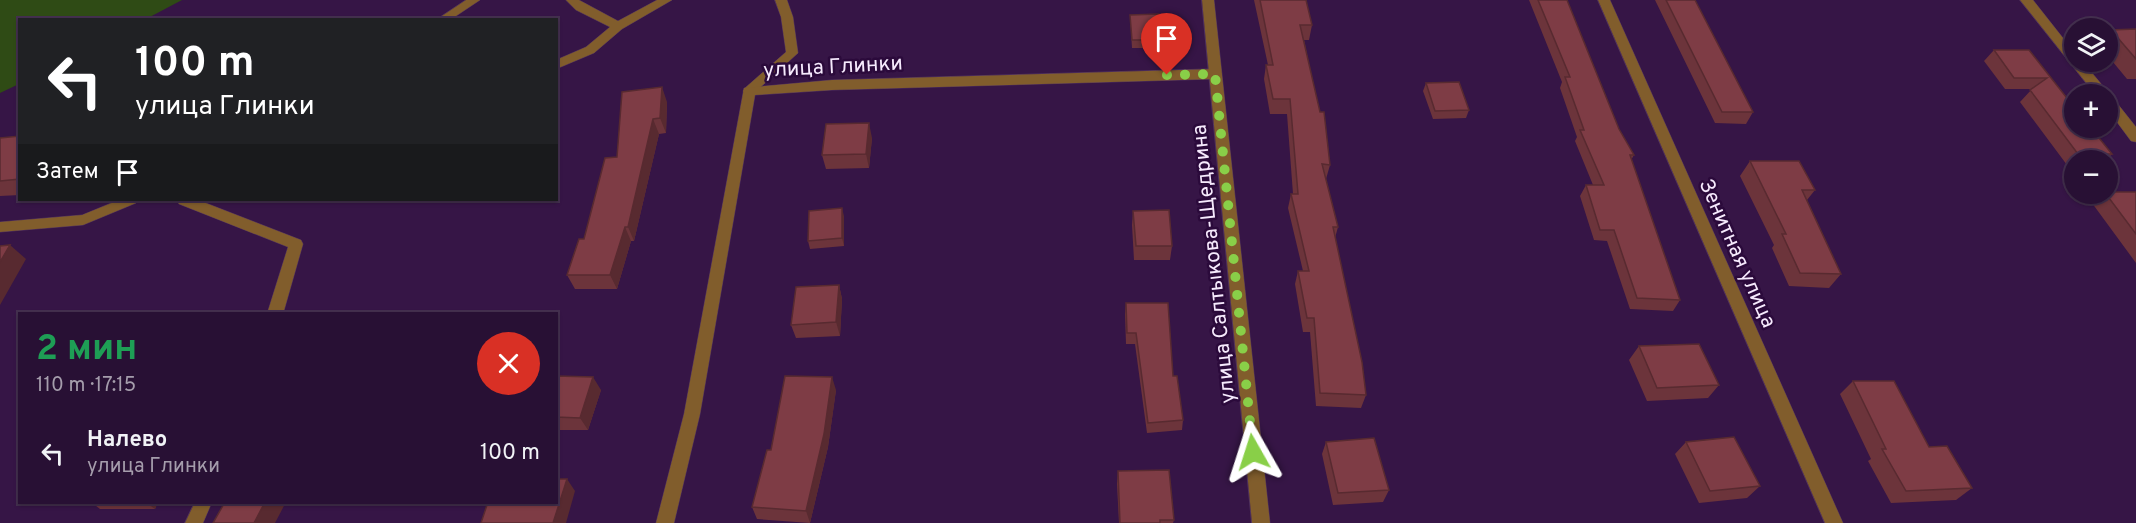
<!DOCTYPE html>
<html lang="ru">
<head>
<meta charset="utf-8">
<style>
	:root { --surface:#281034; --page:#30193c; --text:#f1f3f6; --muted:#a59dac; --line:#44304f }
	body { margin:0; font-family:Overpass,sans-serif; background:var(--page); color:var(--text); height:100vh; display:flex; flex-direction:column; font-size:22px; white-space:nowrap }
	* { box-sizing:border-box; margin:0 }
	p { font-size:20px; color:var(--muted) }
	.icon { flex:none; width:33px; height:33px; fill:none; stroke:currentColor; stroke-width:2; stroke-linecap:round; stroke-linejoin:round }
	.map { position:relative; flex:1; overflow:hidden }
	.details { position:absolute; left:18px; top:312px; width:540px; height:192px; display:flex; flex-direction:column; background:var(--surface); border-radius:0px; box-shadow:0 2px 4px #0004,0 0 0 2px var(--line) }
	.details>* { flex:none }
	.banner { position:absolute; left:18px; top:18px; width:540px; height:183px; border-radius:0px; box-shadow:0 2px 4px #0004,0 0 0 2px var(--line); background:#202124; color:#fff; overflow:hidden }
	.tools { position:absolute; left:2064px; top:18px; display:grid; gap:12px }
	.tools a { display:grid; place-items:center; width:54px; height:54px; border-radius:50%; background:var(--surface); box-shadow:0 2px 4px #0004,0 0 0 2px var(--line); font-size:30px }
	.pin { position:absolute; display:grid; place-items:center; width:51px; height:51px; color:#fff; margin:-62px -26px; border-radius:50% 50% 50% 0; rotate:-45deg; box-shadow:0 0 6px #0007 }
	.pin .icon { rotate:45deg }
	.me { position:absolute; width:66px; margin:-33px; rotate:354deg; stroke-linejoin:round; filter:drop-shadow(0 0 4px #0008) }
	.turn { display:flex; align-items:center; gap:21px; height:126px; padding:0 18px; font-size:27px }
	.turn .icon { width:78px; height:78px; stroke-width:2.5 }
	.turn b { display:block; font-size:42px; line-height:51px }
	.then { display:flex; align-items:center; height:57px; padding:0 18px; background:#0003; gap:12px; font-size:22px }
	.round { display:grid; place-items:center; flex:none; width:63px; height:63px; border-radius:32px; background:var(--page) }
	.overview { display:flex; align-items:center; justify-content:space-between; height:102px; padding:0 18px }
	h1 { font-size:36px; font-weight:700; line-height:45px; color:#1e9e55 }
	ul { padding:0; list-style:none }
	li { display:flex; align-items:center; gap:18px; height:78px; padding:0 18px }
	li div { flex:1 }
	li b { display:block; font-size:22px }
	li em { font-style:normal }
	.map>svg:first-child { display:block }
	.green { fill:#2f4b15 }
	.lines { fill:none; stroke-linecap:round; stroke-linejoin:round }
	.service-casing { stroke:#513360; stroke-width:1 }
	.minor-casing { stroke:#513360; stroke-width:1 }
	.tertiary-casing { stroke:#513360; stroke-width:1 }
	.service { fill:#815d2c; fill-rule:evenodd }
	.minor { fill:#815d2c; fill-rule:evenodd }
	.tertiary { fill:#815d2c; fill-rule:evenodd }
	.wall { fill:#6c343b }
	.shaded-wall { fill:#582a30 }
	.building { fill:#7e3c45; stroke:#582a30; stroke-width:1.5 }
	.route { stroke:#89cf48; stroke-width:10; stroke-dasharray:0 18 }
	.labels { text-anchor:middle; stroke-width:5; stroke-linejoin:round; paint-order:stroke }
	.street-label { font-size:21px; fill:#f6eafd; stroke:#2b0a3b }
</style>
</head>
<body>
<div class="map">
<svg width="2136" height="523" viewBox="0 0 2136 523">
	<rect width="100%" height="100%" fill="#361546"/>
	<path class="green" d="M0 0H182L146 19 20 20 19 84 0 93Z"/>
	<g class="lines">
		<defs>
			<path id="service" d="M466 0H480L450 20H436Z
				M566 0H579L618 21 657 0H672L622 29 594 53 556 69V60L586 47 610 27 576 10Z
				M775 0H787L793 17 798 53 753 94H745L743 91 745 88 786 52 781 17Z
				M119 200H137L136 203 83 225 0 232V222L82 215Z"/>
			<path id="minor" d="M1598 0H1610L1843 523H1825Z
				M2020 0H2033L2074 52V62H2083L2107 91 2109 94 2108 96 2095 94Z
				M1215 69 1222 74 1215 79 832 90 755 95 700 414 674 523H656L684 414 744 88 832 80Z
				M2108 96 2113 98 2136 127V142L2131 141 2108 110Z
				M177 200H198L301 240 303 244 283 314H267L288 247 179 204Z
				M195 502H212L203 523H185Z"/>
			<path id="tertiary" d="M1202 0H1214L1270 523H1252Z"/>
		</defs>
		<use href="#service" class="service-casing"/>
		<use href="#minor" class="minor-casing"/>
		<use href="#tertiary" class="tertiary-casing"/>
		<use href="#service" class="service"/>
		<use href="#minor" class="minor"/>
		<use href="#tertiary" class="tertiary"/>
	</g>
	<path class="wall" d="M1254 0H1306L1312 25 1309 40H1304L1330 165 1326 179 1338 227 1335 238 1366 395 1361 408 1316 406 1310 332H1303L1295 284 1298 271H1303L1288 208 1291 194H1293L1287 114H1270L1264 79 1266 65H1268Z
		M1529 0H1567L1619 129 1634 155 1631 160 1680 300 1673 311 1630 309 1607 241 1594 240 1580 196 1586 185H1593L1575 141 1577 137 1560 88 1562 82Z
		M1655 0H1695L1753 112 1746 124 1715 123Z
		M1130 15 1162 40 1161 48H1132Z
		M2136 29V79H2127L2108 56V34L2111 30Z
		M1994 50H2029L2112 154 2106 160H2074V165H2067L2020 102 2032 89H2005L1984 61Z
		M1426 83 1469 110 1466 118 1433 119 1423 91Z
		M667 102 666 133 659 134 634 241H631L617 289H575L567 275 584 239 617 157Z
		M20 136V195L0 196V138Z
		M872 138 869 168 826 169 822 155Z
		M1750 161 1815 190 1807 200 1841 274 1829 288 1789 286 1772 248 1774 245 1740 176Z
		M2136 192V263L2092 203 2102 194Z
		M1133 211 1172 246 1170 260H1134L1132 225Z
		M844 216V246L810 249 808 241Z
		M839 285 842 299 840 336 796 338 791 325Z
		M1126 303 1173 376 1183 420 1182 430 1147 433 1135 344H1126L1125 314Z
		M1639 346 1719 385 1708 398 1647 401 1629 360Z
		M556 376 601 390 588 430H556Z
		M1853 381 1929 447 1972 488 1956 500 1891 503 1868 461 1871 459 1840 394Z
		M836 390 828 447 810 523 757 519 752 507 771 450Z
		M1326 442 1389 490 1383 502 1333 505 1322 454Z
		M1686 442 1760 486 1747 498 1699 503 1675 454Z
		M1118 471 1174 520 1173 523H1119L1117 484Z
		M91 502H158L155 509H100Z"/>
	<path class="shaded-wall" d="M662 87 667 102 666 133 660 118Z
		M653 119 659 134 634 241 628 227Z
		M869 123 872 138 869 168 866 154Z
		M842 208 844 216V246L842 238Z
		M625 227 631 241 617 289 610 275Z
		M10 245 26 259 0 305V262Z
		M839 285 842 299 840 336 836 322Z
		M593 377 601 390 588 430 580 418Z
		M832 377 836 390 828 447 810 523 806 511Z
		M567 479 575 491 566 523H553Z
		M145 502H158L155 509Z
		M265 502H286L275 523H254Z"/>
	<path class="building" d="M1260 0H1306L1312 25H1300L1320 112H1324L1330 165 1322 164 1338 227H1333L1362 362 1366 395 1320 393 1314 318H1307L1298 271H1309L1291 194H1298L1290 99H1273L1266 65H1273Z
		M1538 0H1567L1619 129 1634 155H1630L1680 300 1637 298 1614 230H1600L1586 185H1604L1580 130H1584L1565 77H1570Z
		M1666 0H1695L1753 112H1722Z
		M1159 14 1162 40H1132L1130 15Z
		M2136 29V59L2111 30Z
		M1994 50H2029L2074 107V128H2091L2112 154H2078L2030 90 2047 78H2014Z
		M1459 82 1469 110 1435 111 1426 83Z
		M662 87 660 118 653 119 628 227H625L610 275H567L579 239H584L605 158 617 157 622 92Z
		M869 123 866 154 822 155 826 124Z
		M20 136V179L0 181V138Z
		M1750 161H1799L1815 190H1802L1841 274 1800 273 1782 234H1786Z
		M2108 192H2136V234L2106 194H2108Z
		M842 208V238L808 241 809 211Z
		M1169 210 1172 246H1136L1133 211Z
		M10 245 0 262V246Z
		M839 285 836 322 791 325 796 287Z
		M1126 303H1168L1173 376H1177L1183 420 1148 423 1136 333H1127Z
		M1699 344 1719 385 1657 388 1639 346Z
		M556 376 593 377 580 418 556 417Z
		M785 376 832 377 824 434 806 511 752 507 767 450H771Z
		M1853 381H1894L1929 447 1947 446 1972 488 1906 491 1882 449H1886Z
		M1734 437 1760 486 1710 491 1686 442Z
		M1374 438 1389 490 1338 493 1326 442Z
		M1169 470 1174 520H1160V523H1120L1118 471Z
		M556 479H567L553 523H481L488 502H556Z
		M225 502H265L254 523H213Z"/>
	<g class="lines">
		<path class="route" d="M1167 75 1215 74 1253 452"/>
	</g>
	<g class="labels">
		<g class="street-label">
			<text transform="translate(833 66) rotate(-3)" y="7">улица Глинки</text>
			<text transform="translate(1738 253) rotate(66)" y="7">Зенитная улица</text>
			<text transform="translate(1213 264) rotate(-96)" y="7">улица Салтыкова-Щедрина</text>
		</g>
	</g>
</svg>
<div class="tools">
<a><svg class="icon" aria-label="layers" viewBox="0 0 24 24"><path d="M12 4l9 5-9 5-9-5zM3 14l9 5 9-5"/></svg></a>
<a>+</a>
<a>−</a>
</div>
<div class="pin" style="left:1167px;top:75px;background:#d93025"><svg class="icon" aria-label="arrive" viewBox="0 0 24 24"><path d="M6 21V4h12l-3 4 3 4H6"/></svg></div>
<svg class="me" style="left:1253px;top:452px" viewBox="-20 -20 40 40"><path d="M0-17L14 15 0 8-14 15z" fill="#89cf48" stroke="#fff" stroke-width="4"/></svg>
<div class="banner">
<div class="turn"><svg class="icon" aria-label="left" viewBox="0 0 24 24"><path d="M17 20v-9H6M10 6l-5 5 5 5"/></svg><div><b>100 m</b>улица Глинки</div></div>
<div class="then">Затем<svg class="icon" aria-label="arrive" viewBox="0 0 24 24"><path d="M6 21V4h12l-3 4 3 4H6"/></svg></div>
</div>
<section class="details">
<div class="overview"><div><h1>2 мин</h1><p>110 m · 17:15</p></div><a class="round" style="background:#d93025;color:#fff"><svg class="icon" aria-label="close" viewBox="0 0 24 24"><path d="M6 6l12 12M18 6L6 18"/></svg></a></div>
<ul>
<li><svg class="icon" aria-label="left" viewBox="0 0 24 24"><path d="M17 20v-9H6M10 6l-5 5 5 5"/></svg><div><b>Налево</b><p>улица Глинки</p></div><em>100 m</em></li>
</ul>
</section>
</div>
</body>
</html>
